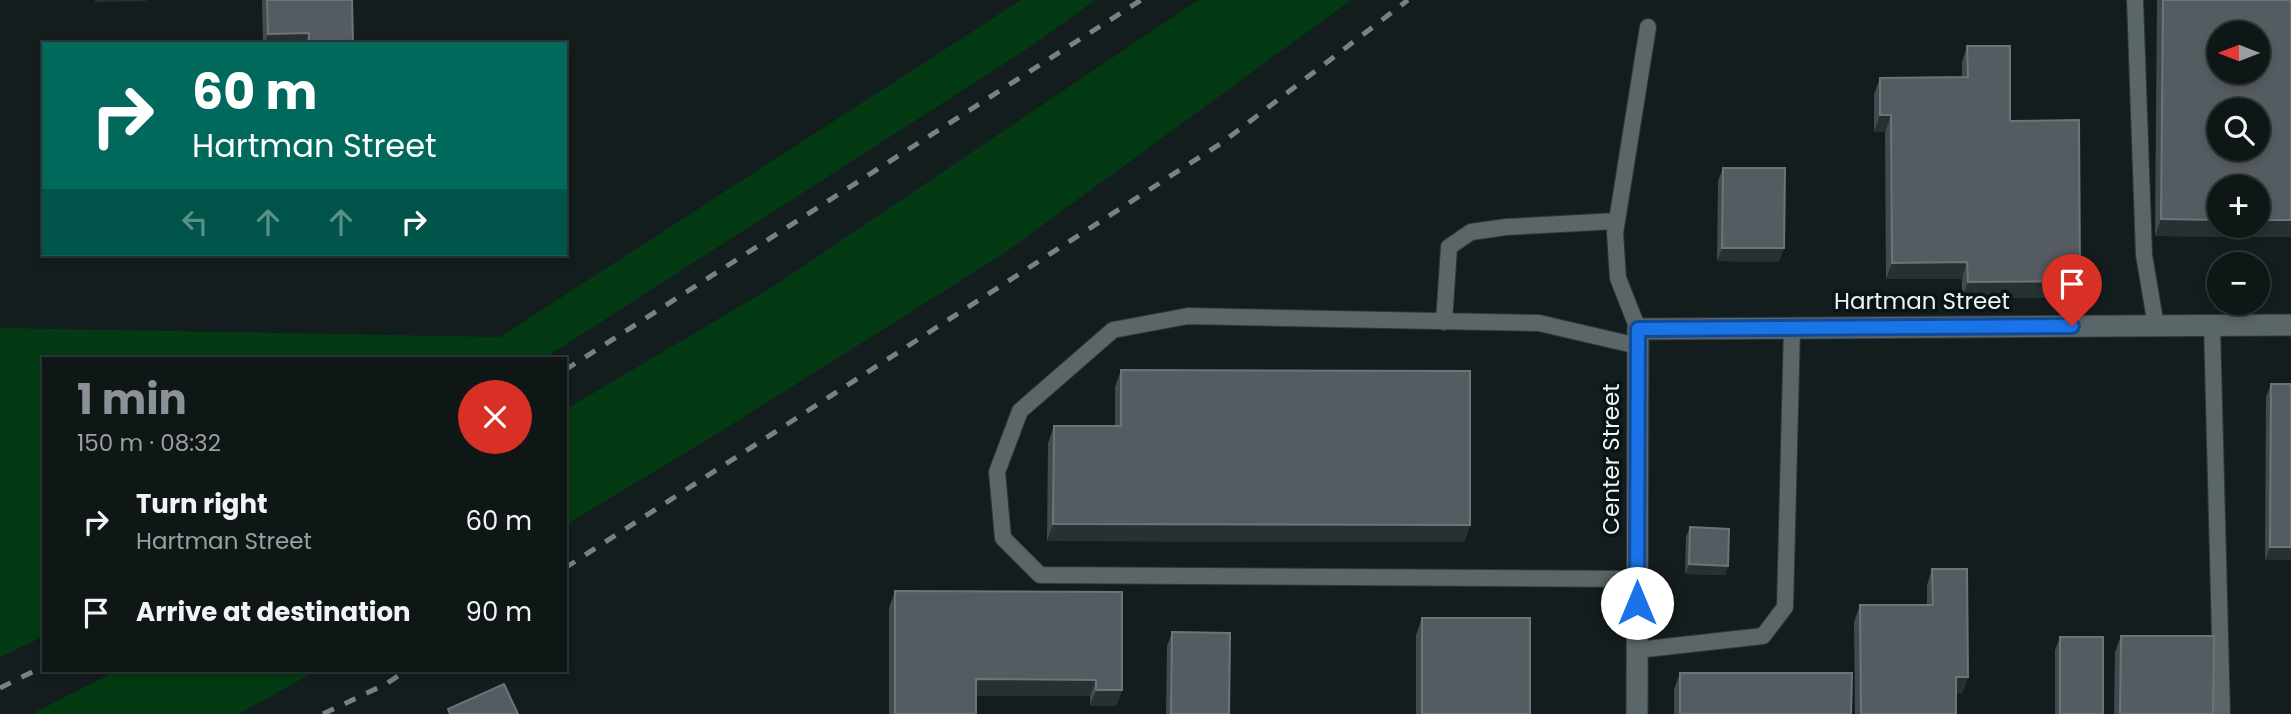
<!DOCTYPE html>
<html lang="en">
<head>
<meta charset="utf-8">
<style>
	:root { --surface:#0f1616; --page:#1d2323; --text:#f1f3f6; --muted:#9b9fa1; --line:#2f3535; --accent:#8c9099 }
	body { margin:0; font-family:Poppins,sans-serif; background:var(--page); color:var(--text); height:100vh; display:flex; flex-direction:column; font-size:26px; white-space:nowrap }
	* { box-sizing:border-box; margin:0 }
	p { font-size:23px; color:var(--muted) }
	.icon { flex:none; width:38px; height:38px; fill:none; stroke:currentColor; stroke-width:2; stroke-linecap:round; stroke-linejoin:round }
	.map { position:relative; flex:1; overflow:hidden }
	.drawer { position:absolute; left:42px; top:357px; width:525px; height:315px; display:flex; flex-direction:column; background:var(--surface); border-radius:0px; box-shadow:0 4px 10px #0003,0 0 0 2px var(--line) }
	.drawer>* { flex:none }
	.banner { position:absolute; left:42px; top:42px; width:525px; height:214px; border-radius:0px; box-shadow:0 4px 10px #0003,0 0 0 2px var(--line); background:#00695c; color:#fff; overflow:hidden }
	.needle { width:46px; rotate:270deg }
	.fabs { position:absolute; left:2207px; top:21px; display:grid; gap:14px }
	.fabs a { display:grid; place-items:center; width:63px; height:63px; border-radius:50%; background:var(--surface); box-shadow:0 4px 10px #0003,0 0 0 2px var(--line); font-size:35px }
	.pin { position:absolute; display:grid; place-items:center; width:60px; height:60px; color:#fff; margin:-72px -30px; border-radius:50% 50% 50% 0; rotate:-45deg; box-shadow:0 0 7px #0007 }
	.pin .icon { rotate:45deg }
	.me { position:absolute; width:77px; margin:-38px; rotate:0deg; stroke-linejoin:round; filter:drop-shadow(0 0 5px #0008) }
	.turn { display:flex; align-items:center; gap:24px; height:147px; padding:0 35px; font-size:32px }
	.turn .icon { width:91px; height:91px; stroke-width:2.5 }
	.turn b { display:block; font-size:49px; line-height:60px }
	.lanes { display:flex; align-items:center; height:66px; padding:0 35px; background:#0003; justify-content:center; gap:35px; direction:ltr }
	.lanes .off { opacity:.35 }
	.round { display:grid; place-items:center; flex:none; width:74px; height:74px; border-radius:37px; background:var(--page) }
	.overview { display:flex; align-items:center; justify-content:space-between; height:119px; padding:0 35px }
	h1 { font-size:42px; font-weight:700; line-height:52px; color:var(--accent) }
	ul { padding:0; list-style:none }
	li { display:flex; align-items:center; gap:21px; height:91px; padding:0 35px }
	li div { flex:1 }
	li b { display:block; font-size:26px }
	li em { font-style:normal }
	.map>svg:first-child { display:block }
	.green { fill:#033a13 }
	.lines { fill:none; stroke-linecap:round; stroke-linejoin:round }
	.lane-casing { stroke:#313637; stroke-width:18 }
	.street-casing { stroke:#313637; stroke-width:23 }
	.lane { stroke:#5b6668; stroke-width:16 }
	.street { stroke:#5b6668; stroke-width:21 }
	.rail { stroke:#7a8182; stroke-width:5; stroke-dasharray:12 12; stroke-linecap:butt }
	.wall { fill:#434a4f }
	.shaded-wall { fill:#283034 }
	.building { fill:#555c61; stroke:#6d7478; stroke-width:2; fill-rule:evenodd }
	.route-casing { stroke:#114b97; stroke-width:18 }
	.route { stroke:#1a73e8; stroke-width:12 }
	.labels { text-anchor:middle; stroke-width:7; stroke-linejoin:round; paint-order:stroke }
	.street-label { font-size:23px; fill:#eef4f5; stroke:#0b1415 }
</style>
</head>
<body>
<div class="map">
<svg width="2291" height="714" viewBox="0 0 2291 714">
	<rect width="100%" height="100%" fill="#141d1e"/>
	<path class="green" d="M1021 0H1095L1030 47 543 359H44V636L0 657V328L500 337Z
		M1198 0H1351L1003 254 715 435 565 525V410L772 287Z
		M117 670H318L238 714H32Z"/>
	<g class="lines">
		<defs>
			<path id="lane" d="M2135 0 2144 255 2156 326
				M1444 322 1449 247 1471 232 1506 227 1616 221
				M2212 325 2222 714
				M1638 329 1618 278 1615 233 1648 27
				M1637 579 1040 575 1003 538 997 472 1020 411 1113 330 1188 316 1539 323 1638 346
				M1637 650 1763 636 1785 607 1792 328"/>
			<path id="street" d="M1637 714 1638 329 2291 325"/>
		</defs>
		<use href="#lane" class="lane-casing"/>
		<use href="#street" class="street-casing"/>
		<use href="#lane" class="lane"/>
		<use href="#street" class="street"/>
		<path class="rail" d="M565 370 1141 0
			M565 568 1223 142 1408 0
			M0 688 44 666
			M323 714 386 684 407 670"/>
	</g>
	<path class="wall" d="M262 0H352L353 44H263Z
		M2157 0H2291V237L2155 236Z
		M1967 46 2010 121 2080 281 2074 298H1962V279H1886L1885 132H1874V94L1880 78 1962 77V62Z
		M1723 168 1779 262 1717 261 1718 181Z
		M1121 370 1470 525 1464 542 1047 541 1048 443 1054 426H1115V387Z
		M2271 384 2291 560H2265L2266 397Z
		M1690 527 1725 575 1685 574 1686 537Z
		M1932 569 1968 677 1962 693H1956V714H1855L1854 622 1860 605H1927V585Z
		M895 591 1122 690 1116 706H1090V696H976V714H889V608Z
		M1422 618 1530 714H1416V635Z
		M1172 632 1229 714H1166L1167 646Z
		M2121 636 2213 714H2114L2115 652Z
		M2060 637 2103 714H2055V650Z
		M1680 673 1851 714H1674V689Z"/>
	<path class="shaded-wall" d="M95 0H146V1L95 2Z
		M309 33 305 44H264L268 34Z
		M1880 115H1891L1885 132H1874Z
		M2161 219 2219 220V226H2258V220H2291V237L2155 236Z
		M1722 248H1784L1779 262 1717 261Z
		M1967 262 1962 279H1886L1892 263Z
		M2080 281 2074 298H1962L1968 282Z
		M1053 524 1470 525 1464 542 1047 541Z
		M2270 547H2291V560H2265Z
		M1689 564 1728 566 1725 575 1685 574Z
		M1956 677H1968L1962 693H1950Z
		M976 679 1096 680 1090 696H970Z
		M1096 690H1122L1116 706H1090Z"/>
	<path class="building" d="M267 0H352L353 44H309V33L268 34Z
		M2163 0H2291V220H2258V187H2219V220L2161 219ZM2219 33H2258V72H2219ZM2219 110H2258V149H2219Z
		M1967 46H2010V121L2079 120 2080 281 1968 282 1967 262 1892 263 1891 115H1880V78L1968 77Z
		M1723 168H1785L1784 248H1722Z
		M1121 370 1470 371V525L1053 524 1054 426H1121Z
		M2271 384H2291V547H2270Z
		M1690 527 1729 529 1728 566 1689 564Z
		M1932 569H1967L1968 677H1956V714H1861L1860 605H1933Z
		M895 591 1122 592V690H1096V680L976 679V714H895Z
		M1422 618H1530V714H1422Z
		M1172 632 1230 633 1229 714H1171Z
		M2121 636H2214L2213 714H2120Z
		M2060 637H2103V714H2060Z
		M1680 673H1852L1851 714H1680Z
		M504 684 518 714H450L448 709Z"/>
	<g class="lines">
		<defs>
			<path id="route" d="M1637 603 1638 329 2072 326"/>
		</defs>
		<use href="#route" class="route-casing"/>
		<use href="#route" class="route"/>
	</g>
	<g class="labels">
		<g class="street-label">
			<text x="1922" y="309">Hartman Street</text>
			<text transform="translate(1611 459) rotate(-90)" y="8">Center Street</text>
		</g>
	</g>
</svg>
<div class="fabs">
<a><svg class="needle" viewBox="-14 -14 28 28"><path d="M0-13l5 13h-10z" fill="#e53935"/><path d="M0 13l5-13h-10z" fill="#9b9fa1"/></svg></a>
<a><svg class="icon" aria-label="search" viewBox="0 0 24 24"><circle cx="10" cy="10" r="6"/><path d="M15 15l6 6"/></svg></a>
<a>+</a>
<a>−</a>
</div>
<div class="pin" style="left:2072px;top:326px;background:#d93025"><svg class="icon" aria-label="arrive" viewBox="0 0 24 24"><path d="M6 21V4h12l-3 4 3 4H6"/></svg></div>
<svg class="me" style="left:1637px;top:603px" viewBox="-20 -20 40 40"><circle r="19" fill="#fff"/><path d="M0-13L10 11 0 6-10 11z" fill="#1a73e8"/></svg>
<div class="banner">
<div class="turn"><svg class="icon" aria-label="right" viewBox="0 0 24 24"><path d="M7 20v-9h11M14 6l5 5-5 5"/></svg><div><b>60 m</b>Hartman Street</div></div>
<div class="lanes"><svg class="icon off" aria-label="left" viewBox="0 0 24 24"><path d="M17 20v-9H6M10 6l-5 5 5 5"/></svg><svg class="icon off" aria-label="ahead" viewBox="0 0 24 24"><path d="M12 20V5M6 11l6-6 6 6"/></svg><svg class="icon off" aria-label="ahead" viewBox="0 0 24 24"><path d="M12 20V5M6 11l6-6 6 6"/></svg><svg class="icon" aria-label="right" viewBox="0 0 24 24"><path d="M7 20v-9h11M14 6l5 5-5 5"/></svg></div>
</div>
<section class="drawer">
<div class="overview"><div><h1>1 min</h1><p>150 m · 08:32</p></div><a class="round" style="background:#d93025;color:#fff"><svg class="icon" aria-label="close" viewBox="0 0 24 24"><path d="M6 6l12 12M18 6L6 18"/></svg></a></div>
<ul>
<li><svg class="icon" aria-label="right" viewBox="0 0 24 24"><path d="M7 20v-9h11M14 6l5 5-5 5"/></svg><div><b>Turn right</b><p>Hartman Street</p></div><em>60 m</em></li>
<li><svg class="icon" aria-label="arrive" viewBox="0 0 24 24"><path d="M6 21V4h12l-3 4 3 4H6"/></svg><div><b>Arrive at destination</b></div><em>90 m</em></li>
</ul>
</section>
</div>
</body>
</html>
